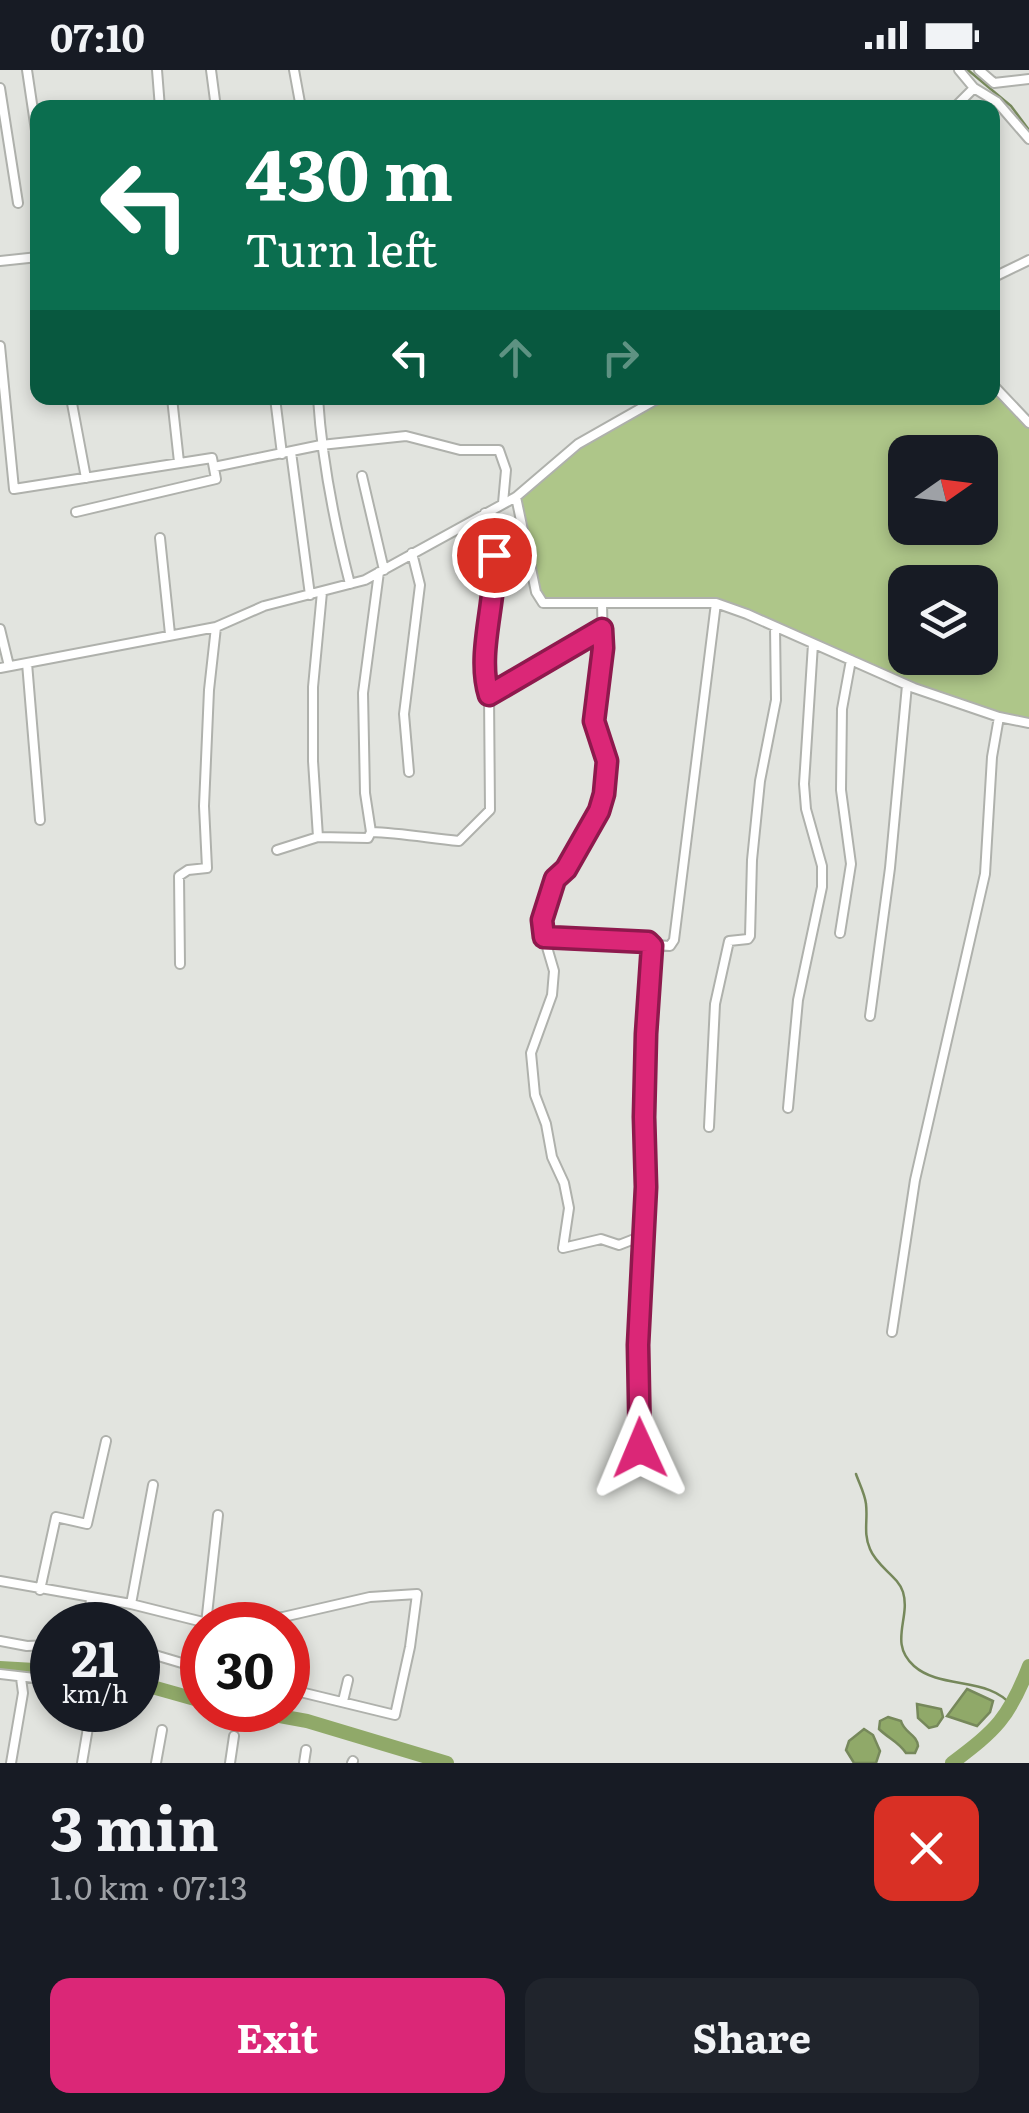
<!DOCTYPE html>
<html lang="en">
<head>
<meta charset="utf-8">
<style>
	:root { --surface:#171b24; --page:#20242c; --text:#f1f3f6; --muted:#9ea1a6; --accent:#db2777 }
	body { margin:0; font-family:Literata,serif; background:var(--page); color:var(--text); height:100vh; display:flex; flex-direction:column; font-size:38px; white-space:nowrap }
	* { box-sizing:border-box; margin:0 }
	p { font-size:32px; color:var(--muted) }
	.icon { flex:none; width:55px; height:55px; fill:none; stroke:currentColor; stroke-width:2; stroke-linecap:round; stroke-linejoin:round }
	.map { position:relative; height:1693px; overflow:hidden }
	.side { display:flex; flex-direction:column; background:var(--surface); flex:1 }
	.side>* { flex:none }
	.banner { position:absolute; left:30px; top:30px; width:970px; height:305px; border-radius:20px; box-shadow:0 5px 15px #0003; background:#0b6e4f; color:#fff; overflow:hidden }
	.needle { width:65px; rotate:76deg }
	.controls { position:absolute; left:888px; top:365px; display:grid; gap:20px }
	.controls a { display:grid; place-items:center; width:110px; height:110px; border-radius:20px; background:var(--surface); box-shadow:0 5px 15px #0003; font-size:50px }
	.speed { position:absolute; left:30px; top:1532px; display:flex; gap:20px; font-size:50px; font-weight:700; text-align:center }
	.speed>* { display:grid; place-content:center; width:130px; height:130px; border-radius:50%; background:var(--surface); box-shadow:0 5px 15px #0003; line-height:1 }
	.speed small { font-size:25px; font-weight:400 }
	.speed .limit { border:15px solid #d22; background:#fff; color:#111 }
	.pin { position:absolute; display:grid; place-items:center; width:85px; height:85px; color:#fff; margin:-42px; border:5px solid #fff; border-radius:50%; box-shadow:0 2px 10px #0007 }
	.me { position:absolute; width:110px; margin:-55px; rotate:359deg; stroke-linejoin:round; filter:drop-shadow(0 0 8px #0008) }
	.turn { display:flex; align-items:center; gap:35px; height:210px; padding:0 50px; font-size:45px }
	.turn .icon { width:130px; height:130px; stroke-width:2.5 }
	.turn b { display:block; font-size:70px; line-height:85px }
	.lanes { display:flex; align-items:center; height:95px; padding:0 50px; background:#0003; justify-content:center; gap:50px; direction:ltr }
	.lanes .off { opacity:.35 }
	.round { display:grid; place-items:center; flex:none; width:105px; height:105px; border-radius:20px; background:var(--page) }
	.overview { display:flex; align-items:center; justify-content:space-between; height:170px; padding:0 50px }
	h1 { font-size:60px; font-weight:700; line-height:75px }
	.button { display:flex; gap:20px; margin-top:auto; padding:20px 50px }
	.button a { flex:1; height:115px; border-radius:20px; background:var(--accent); color:#fff; font-size:40px; font-weight:700; line-height:115px; text-align:center }
	.button a+a { background:var(--page); color:var(--text) }
	.status { display:flex; justify-content:space-between; align-items:center; height:70px; padding:0 50px; background:var(--surface); direction:ltr }
	.status svg { height:28px; fill:currentColor }
	.map>svg:first-child { display:block }
	.green { fill:#aec689; fill-rule:evenodd }
	.water { fill:#90a969; stroke:#76885b; stroke-width:2.5 }
	.lines { fill:none; stroke-linecap:round; stroke-linejoin:round }
	.stream { stroke:#76885b; stroke-width:2.5 }
	.river { stroke:#90a969; stroke-width:14 }
	.street-casing { stroke:#afb1ac; stroke-width:12 }
	.street { stroke:#fff; stroke-width:8 }
	.route-casing { stroke:#8e194d; stroke-width:25 }
	.route { stroke:#db2777; stroke-width:18 }
</style>
</head>
<body>
<div class="status"><b>07:10</b><svg viewBox="0 0 49 12"><path d="M0 12V9h3v3zM5 12V6h3v6zM10 12V3h3v9zM15 12V0h3v12zM26 1h20v11H26zM47 4h2v5h-2z"/></svg></div>
<div class="map">
<svg width="1029" height="1693" viewBox="0 0 1029 1693">
	<rect width="100%" height="100%" fill="#e2e4df"/>
	<path class="green" d="M993 314 1029 353V653L914 618 716 533 539 530 516 427 563 386 659 328H992ZM905 382H980V458H905ZM905 512H980V588H905Z"/>
	<path class="water" d="M967 1619 993 1631 990 1642 977 1656 947 1646Z
		M917 1634 941 1639 943 1647 937 1656 929 1658 918 1648Z
		M888 1647 901 1651C904 1663 917 1664 918 1676L915 1683H906C898 1671 889 1669 879 1659L880 1651Z
		M864 1659 873 1665 880 1681 876 1693H854L846 1680 849 1671Z"/>
	<g class="lines">
		<path class="stream" d="M968 0 1011 36 1029 60
			M856 1404C859 1413 865 1424 866 1434 868 1450 863 1463 870 1479 877 1497 898 1506 903 1522 911 1548 888 1573 914 1596 941 1620 990 1606 1013 1637"/>
		<path class="river" d="M0 1598 52 1601
			M138 1613 202 1631
			M247 1640 307 1651 447 1693
			M952 1693C996 1660 1009 1648 1029 1596"/>
		<defs>
			<path id="street" d="M27 0 38 74
				M157 0 160 38
				M211 0 216 38
				M294 0 301 38
				M979 0 994 13 1029 9
				M0 18 18 133
				M974 18 997 32 1029 69
				M954 38 974 18 959 0
				M0 191 38 187
				M992 208 1029 190
				M0 276 14 419 212 388 216 409 76 442
				M992 314 1029 353
				M71 328 86 408
				M172 328 179 392
				M275 328 282 384
				M318 328C322 391 334 452 350 514
				M291 382 310 525
				M214 397 321 375 406 366 460 380H499L506 400 503 433
				M362 406 384 500
				M516 427 536 522 543 533H716L747 544 914 618 999 647 1029 653
				M485 443C490 467 497 490 496 514 494 552 477 588 489 625
				M160 468 170 564
				M0 559 9 596
				M27 593 40 750
				M0 598 216 557 264 536 365 510 516 427 578 374 659 328
				M409 702 404 644 420 515 412 483
				M371 762 365 723 363 623 379 502
				M318 767 313 691V617L322 522
				M277 780 318 767 368 768 371 762C401 763 428 768 459 771L490 740 489 625 602 559
				M840 863 851 794 841 720 842 639 851 590
				M544 867 670 876 674 870 716 533
				M180 894 179 806 188 800 207 798 204 736 209 620 216 557
				M870 946 890 798 907 615
				M788 1038 798 930 822 817V796L806 739 804 714 813 574
				M709 1057 715 934 729 871 748 869 750 866 752 790 760 711 776 630 775 557
				M563 1178 569 1138 564 1113 552 1087 546 1054 535 1025 531 983 552 925 554 901 544 867 545 836 555 809 565 799 599 741 603 723 607 691 594 651 603 578 602 533
				M563 1178 601 1169 619 1175 642 1166
				M892 1262 915 1110 985 804 992 687 999 647
				M634 1387 640 1378 638 1275 646 1117 644 1047 646 964 653 876
				M0 1511 131 1534 207 1553 283 1547 370 1527 417 1524 410 1577 395 1645 288 1619
				M40 1520 56 1447 87 1454 106 1371
				M131 1534 153 1415
				M206 1554 218 1445
				M89 1555 91 1527
				M0 1571 27 1576 52 1575
				M138 1580 202 1599
				M196 1598 202 1570
				M0 1604 52 1610
				M343 1631 348 1610
				M11 1693 23 1623 21 1608
				M82 1693 91 1640
				M156 1693 162 1660
				M230 1693 234 1666
				M304 1693 306 1680
				M352 1693 353 1691"/>
		</defs>
		<use href="#street" class="street-casing"/>
		<use href="#street" class="street"/>
	</g>
	<g class="lines">
		<defs>
			<path id="route" d="M494 485C497 531 476 583 489 625L602 559 603 578 594 651 607 691 604 724 599 741 566 799 555 809 542 850 544 867 648 872 652 876 646 964 644 1047 646 1117 638 1275 640 1378"/>
		</defs>
		<use href="#route" class="route-casing"/>
		<use href="#route" class="route"/>
	</g>
</svg>
<div class="controls">
<a><svg class="needle" viewBox="-14 -14 28 28"><path d="M0-13l5 13h-10z" fill="#e53935"/><path d="M0 13l5-13h-10z" fill="#9ea1a6"/></svg></a>
<a><svg class="icon" aria-label="layers" viewBox="0 0 24 24"><path d="M12 4l9 5-9 5-9-5zM3 14l9 5 9-5"/></svg></a>
</div>
<div class="speed"><div>21<small>km/h</small></div><div class="limit">30</div></div>
<div class="pin" style="left:494px;top:485px;background:#d93025"><svg class="icon" aria-label="arrive" viewBox="0 0 24 24"><path d="M6 21V4h12l-3 4 3 4H6"/></svg></div>
<svg class="me" style="left:640px;top:1378px" viewBox="-20 -20 40 40"><path d="M0-17L14 15 0 8-14 15z" fill="#db2777" stroke="#fff" stroke-width="4"/></svg>
<div class="banner">
<div class="turn"><svg class="icon" aria-label="left" viewBox="0 0 24 24"><path d="M17 20v-9H6M10 6l-5 5 5 5"/></svg><div><b>430 m</b>Turn left</div></div>
<div class="lanes"><svg class="icon" aria-label="left" viewBox="0 0 24 24"><path d="M17 20v-9H6M10 6l-5 5 5 5"/></svg><svg class="icon off" aria-label="ahead" viewBox="0 0 24 24"><path d="M12 20V5M6 11l6-6 6 6"/></svg><svg class="icon off" aria-label="right" viewBox="0 0 24 24"><path d="M7 20v-9h11M14 6l5 5-5 5"/></svg></div>
</div>
</div>
<section class="side">
<div class="overview"><div><h1>3 min</h1><p>1.0 km · 07:13</p></div><a class="round" style="background:#d93025;color:#fff"><svg class="icon" aria-label="close" viewBox="0 0 24 24"><path d="M6 6l12 12M18 6L6 18"/></svg></a></div>
<div class="button"><a>Exit</a><a>Share</a></div>
</section>
</body>
</html>
